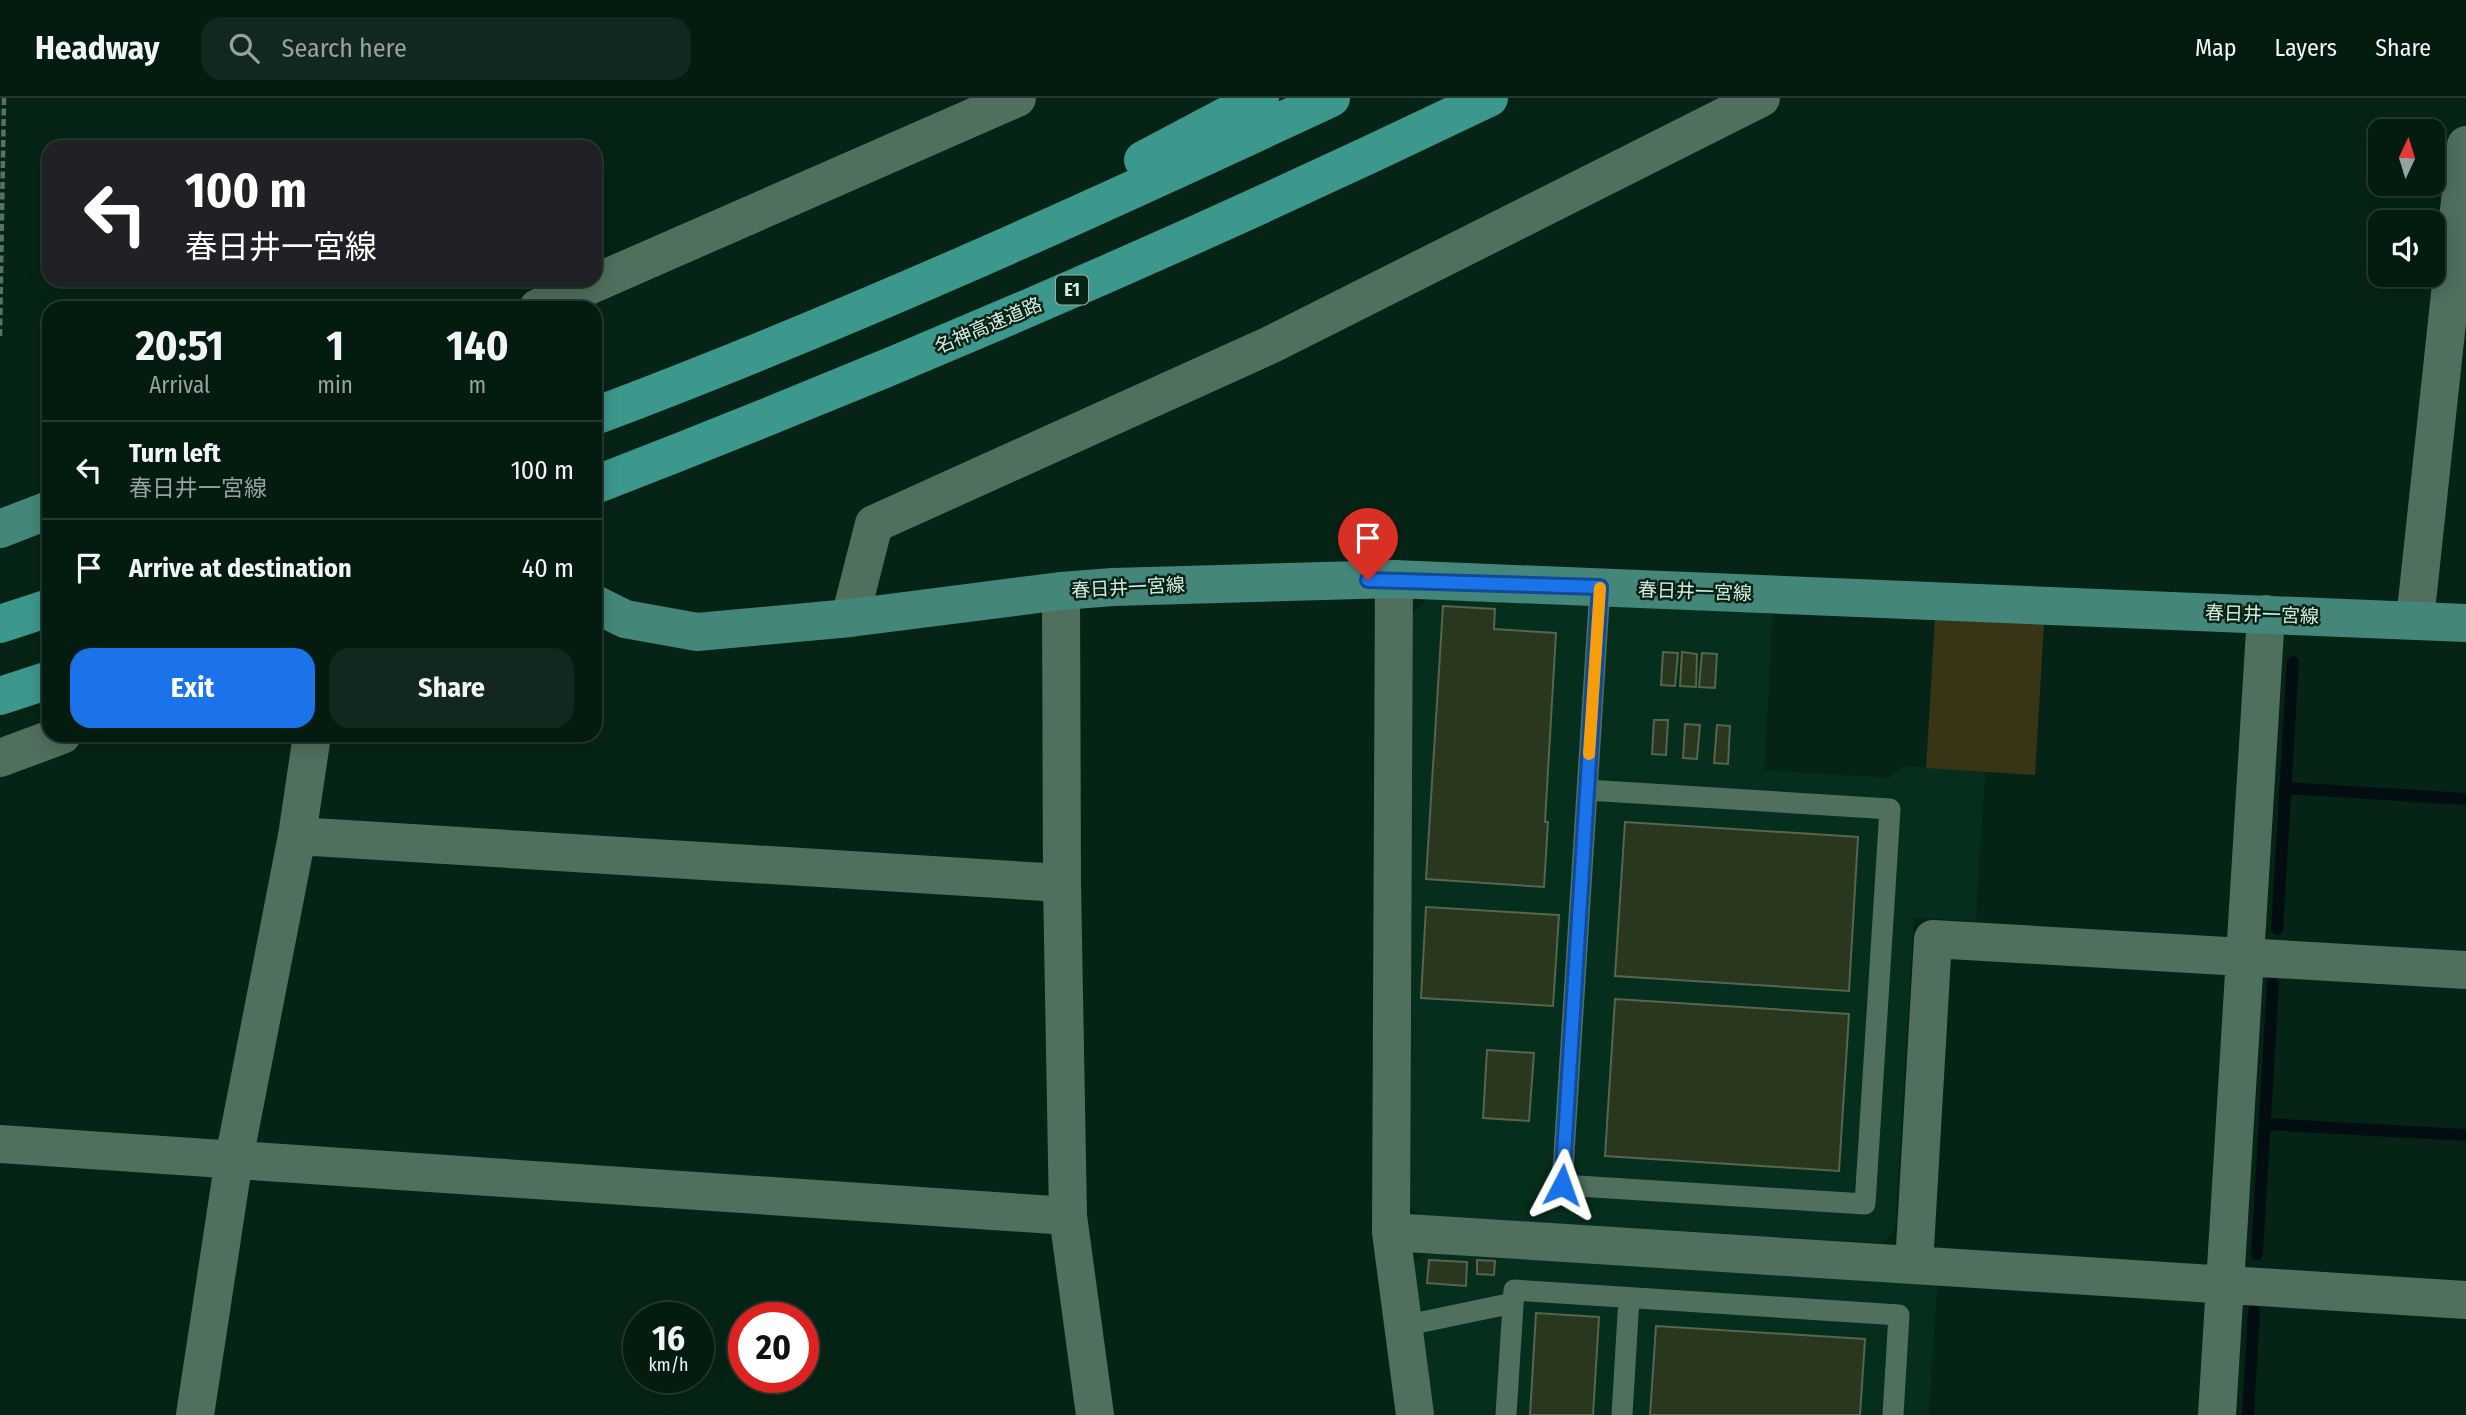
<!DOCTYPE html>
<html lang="en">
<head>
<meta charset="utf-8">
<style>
	:root { --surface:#041b10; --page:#12281e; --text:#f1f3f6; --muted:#97a19f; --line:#253930; --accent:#1a73e8 }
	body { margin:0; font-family:"Fira Sans Condensed","Noto Sans JP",sans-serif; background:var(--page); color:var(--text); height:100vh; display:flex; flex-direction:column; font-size:26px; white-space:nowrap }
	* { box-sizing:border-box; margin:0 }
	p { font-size:23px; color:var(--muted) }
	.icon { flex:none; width:38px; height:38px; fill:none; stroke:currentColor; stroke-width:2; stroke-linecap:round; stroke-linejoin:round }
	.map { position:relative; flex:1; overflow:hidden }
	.drawer { position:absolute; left:42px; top:203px; width:560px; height:441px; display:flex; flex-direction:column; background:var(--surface); border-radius:21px; box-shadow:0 4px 18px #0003,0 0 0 2px var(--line) }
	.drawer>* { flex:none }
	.hud { position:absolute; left:42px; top:42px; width:560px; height:147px; border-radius:21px; box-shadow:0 4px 18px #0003,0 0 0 2px var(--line); background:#202124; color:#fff; overflow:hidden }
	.needle { width:46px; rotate:4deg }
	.tools { position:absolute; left:2368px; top:21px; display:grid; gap:14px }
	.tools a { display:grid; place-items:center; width:77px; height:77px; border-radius:14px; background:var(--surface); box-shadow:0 4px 18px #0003,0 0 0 2px var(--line); font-size:35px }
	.speed { position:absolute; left:623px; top:1204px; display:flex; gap:14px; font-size:35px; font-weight:700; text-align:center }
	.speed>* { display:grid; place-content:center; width:91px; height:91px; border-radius:50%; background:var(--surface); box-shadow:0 4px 18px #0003,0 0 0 2px var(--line); line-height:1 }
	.speed small { font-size:18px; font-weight:400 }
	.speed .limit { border:10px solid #d22; background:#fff; color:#111 }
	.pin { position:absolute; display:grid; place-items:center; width:60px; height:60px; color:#fff; margin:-72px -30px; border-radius:50% 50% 50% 0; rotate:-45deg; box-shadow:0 0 7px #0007 }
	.pin .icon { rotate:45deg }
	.me { position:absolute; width:77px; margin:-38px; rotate:4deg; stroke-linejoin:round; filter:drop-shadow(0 0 5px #0008) }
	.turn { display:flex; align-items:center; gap:24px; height:147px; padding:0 28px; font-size:32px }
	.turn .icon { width:91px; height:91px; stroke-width:2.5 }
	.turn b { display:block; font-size:49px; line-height:60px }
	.eta { display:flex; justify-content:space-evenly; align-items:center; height:119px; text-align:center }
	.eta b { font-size:42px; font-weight:700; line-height:49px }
	.primary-button { display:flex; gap:14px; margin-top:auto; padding:14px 28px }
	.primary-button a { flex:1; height:80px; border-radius:21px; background:var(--accent); color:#fff; font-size:28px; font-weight:700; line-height:80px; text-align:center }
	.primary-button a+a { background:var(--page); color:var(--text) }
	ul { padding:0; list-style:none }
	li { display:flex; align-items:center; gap:21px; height:98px; padding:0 28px; border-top:2px solid var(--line) }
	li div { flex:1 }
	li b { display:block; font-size:26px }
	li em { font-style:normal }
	header { display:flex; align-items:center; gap:42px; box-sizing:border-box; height:98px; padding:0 35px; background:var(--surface); border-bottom:2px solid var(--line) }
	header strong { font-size:33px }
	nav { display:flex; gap:38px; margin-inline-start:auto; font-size:24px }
	.search { width:490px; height:63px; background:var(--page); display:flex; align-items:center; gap:18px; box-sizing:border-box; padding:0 24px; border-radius:21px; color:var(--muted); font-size:26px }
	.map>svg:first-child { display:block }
	.built { fill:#062e1c }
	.green { fill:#373516 }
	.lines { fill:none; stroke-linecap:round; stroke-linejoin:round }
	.stream { stroke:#010d10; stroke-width:12 }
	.building { fill:#29371f; stroke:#56654b; stroke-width:2 }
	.path { stroke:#587164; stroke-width:4.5; stroke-dasharray:7 3.5; stroke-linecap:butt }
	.lane { stroke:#506f5d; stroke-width:21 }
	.street { stroke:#506f5d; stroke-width:38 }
	.secondary { stroke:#506f5d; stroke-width:38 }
	.primary { stroke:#44877a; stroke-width:38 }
	.highway { stroke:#3c978d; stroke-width:38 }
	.route-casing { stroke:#114b97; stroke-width:18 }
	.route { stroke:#1a73e8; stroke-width:12 }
	.slow { stroke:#f59e0b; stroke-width:12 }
	.labels { text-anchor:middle; stroke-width:5; stroke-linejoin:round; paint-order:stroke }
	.shield { fill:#062415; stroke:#9aafa2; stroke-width:2 }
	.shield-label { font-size:18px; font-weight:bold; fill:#d9eadf }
	.street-label { font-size:19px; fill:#d9eadf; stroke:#062415 }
</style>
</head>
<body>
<header>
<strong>Headway</strong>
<div class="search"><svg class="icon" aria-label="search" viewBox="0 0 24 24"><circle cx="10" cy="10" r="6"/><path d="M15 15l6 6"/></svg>Search here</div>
<nav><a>Map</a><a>Layers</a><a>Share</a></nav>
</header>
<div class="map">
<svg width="2466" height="1317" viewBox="0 0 2466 1317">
	<rect width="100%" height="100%" fill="#062415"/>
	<path class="built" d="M1428 501 1773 515 1764 672 1890 680 1902 668 1985 673 1976 823 1914 820 1895 1133 1881 1145 1418 1117 1409 1106 1412 516Z
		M1425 1155 1937 1186 1929 1317H1431L1410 1170Z"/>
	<path class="green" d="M1935 521 2044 526 2035 677 1926 670Z"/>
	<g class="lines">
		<path class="stream" d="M2285 690 2466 701
			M2277 831 2293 564
			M2265 1026 2466 1037
			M2257 1156 2273 885
			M2248 1317 2254 1213"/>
	</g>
	<path class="building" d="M1443 508 1495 511 1494 531 1556 535 1545 724H1548L1544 789 1426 781Z
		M1663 554 1678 555 1675 588 1661 587Z
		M1682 554 1697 556 1696 589 1680 588Z
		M1702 555 1717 556 1715 590 1699 589Z
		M1654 622H1668L1666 657 1652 656Z
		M1685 626 1700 627 1697 661 1683 660Z
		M1717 627 1730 628 1728 666 1714 665Z
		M1625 724 1858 739 1849 893 1615 878Z
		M1426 809 1559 817 1553 908 1421 900Z
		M1615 901 1849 916 1839 1073 1605 1058Z
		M1487 952 1534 955 1529 1023 1483 1020Z
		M1429 1162 1467 1164 1466 1188 1427 1185Z
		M1477 1162 1495 1163 1494 1177 1477 1176Z
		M1536 1215 1599 1219 1593 1317H1530Z
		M1656 1228 1865 1241 1860 1317H1650Z"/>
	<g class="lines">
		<path class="path" d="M0 238 4 0"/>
		<path class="lane" d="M1587 692 1890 711 1865 1106 1562 1087 1600 489
			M1403 1228 1513 1205
			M1506 1317 1514 1192 1899 1217 1893 1317
			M1622 1317 1629 1200"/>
		<path class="street" d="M1394 481 1391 1134 1415 1317
			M1061 493 1062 785 1068 1118 1095 1317
			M850 520 874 426 1270 247 1761 0
			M2415 522 2466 47
			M0 660 62 637
			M297 738 1062 785
			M0 1046 1068 1118
			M1391 1134 2466 1202
			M1914 1167 1933 841 2466 872
			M195 1317 234 1061 297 738 312 637
			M2217 1317 2266 516"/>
		<path class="secondary" d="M538 210 1017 0"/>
		<path class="primary" d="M0 431 49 412
			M595 506 625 521 697 534 850 520 1061 493 1113 489 1394 481 2466 525"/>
		<path class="highway" d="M1143 62 1260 0
			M595 318C845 224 1089 113 1331 0
			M595 387C898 270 1196 141 1489 0
			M0 526 49 510
			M0 598 49 582"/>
	</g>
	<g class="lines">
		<defs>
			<path id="route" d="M1368 482 1600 489 1562 1087"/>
		</defs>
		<use href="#route" class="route-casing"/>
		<use href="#route" class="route"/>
		<path class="slow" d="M1589 656 1600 490"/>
	</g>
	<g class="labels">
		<rect class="shield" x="1056" y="177.5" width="32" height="29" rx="5"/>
		<g class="shield-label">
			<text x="1072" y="198">E1</text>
		</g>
		<g class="street-label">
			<text transform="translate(988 227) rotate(-23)" y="7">名神高速道路</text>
			<text transform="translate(1128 489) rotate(-3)" y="7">春日井一宮線</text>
			<text transform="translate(1695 493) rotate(2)" y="7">春日井一宮線</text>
			<text transform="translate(2262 516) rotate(2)" y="7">春日井一宮線</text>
		</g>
	</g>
</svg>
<div class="tools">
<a><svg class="needle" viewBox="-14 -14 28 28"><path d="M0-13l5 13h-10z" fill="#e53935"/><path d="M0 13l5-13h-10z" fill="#97a19f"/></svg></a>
<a><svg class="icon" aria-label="sound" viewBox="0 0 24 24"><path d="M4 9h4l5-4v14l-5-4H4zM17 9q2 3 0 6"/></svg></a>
</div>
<div class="speed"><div>16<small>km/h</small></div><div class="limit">20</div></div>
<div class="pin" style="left:1368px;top:482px;background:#d93025"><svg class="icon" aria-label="arrive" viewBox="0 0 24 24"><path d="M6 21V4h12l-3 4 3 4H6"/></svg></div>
<svg class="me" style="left:1562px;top:1087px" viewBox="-20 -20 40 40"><path d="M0-17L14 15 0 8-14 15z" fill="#1a73e8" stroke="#fff" stroke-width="4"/></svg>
<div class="hud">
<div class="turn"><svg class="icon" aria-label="left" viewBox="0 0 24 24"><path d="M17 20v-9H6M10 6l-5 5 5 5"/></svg><div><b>100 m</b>春日井一宮線</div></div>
</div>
<section class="drawer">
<div class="eta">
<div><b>20:51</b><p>Arrival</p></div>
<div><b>1</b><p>min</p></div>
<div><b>140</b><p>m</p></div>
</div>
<ul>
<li><svg class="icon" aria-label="left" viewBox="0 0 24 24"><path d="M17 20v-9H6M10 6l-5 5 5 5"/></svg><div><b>Turn left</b><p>春日井一宮線</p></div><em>100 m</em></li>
<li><svg class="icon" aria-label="arrive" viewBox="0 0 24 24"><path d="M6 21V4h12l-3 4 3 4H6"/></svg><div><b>Arrive at destination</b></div><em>40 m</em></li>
</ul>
<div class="primary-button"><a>Exit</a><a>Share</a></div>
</section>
</div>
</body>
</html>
